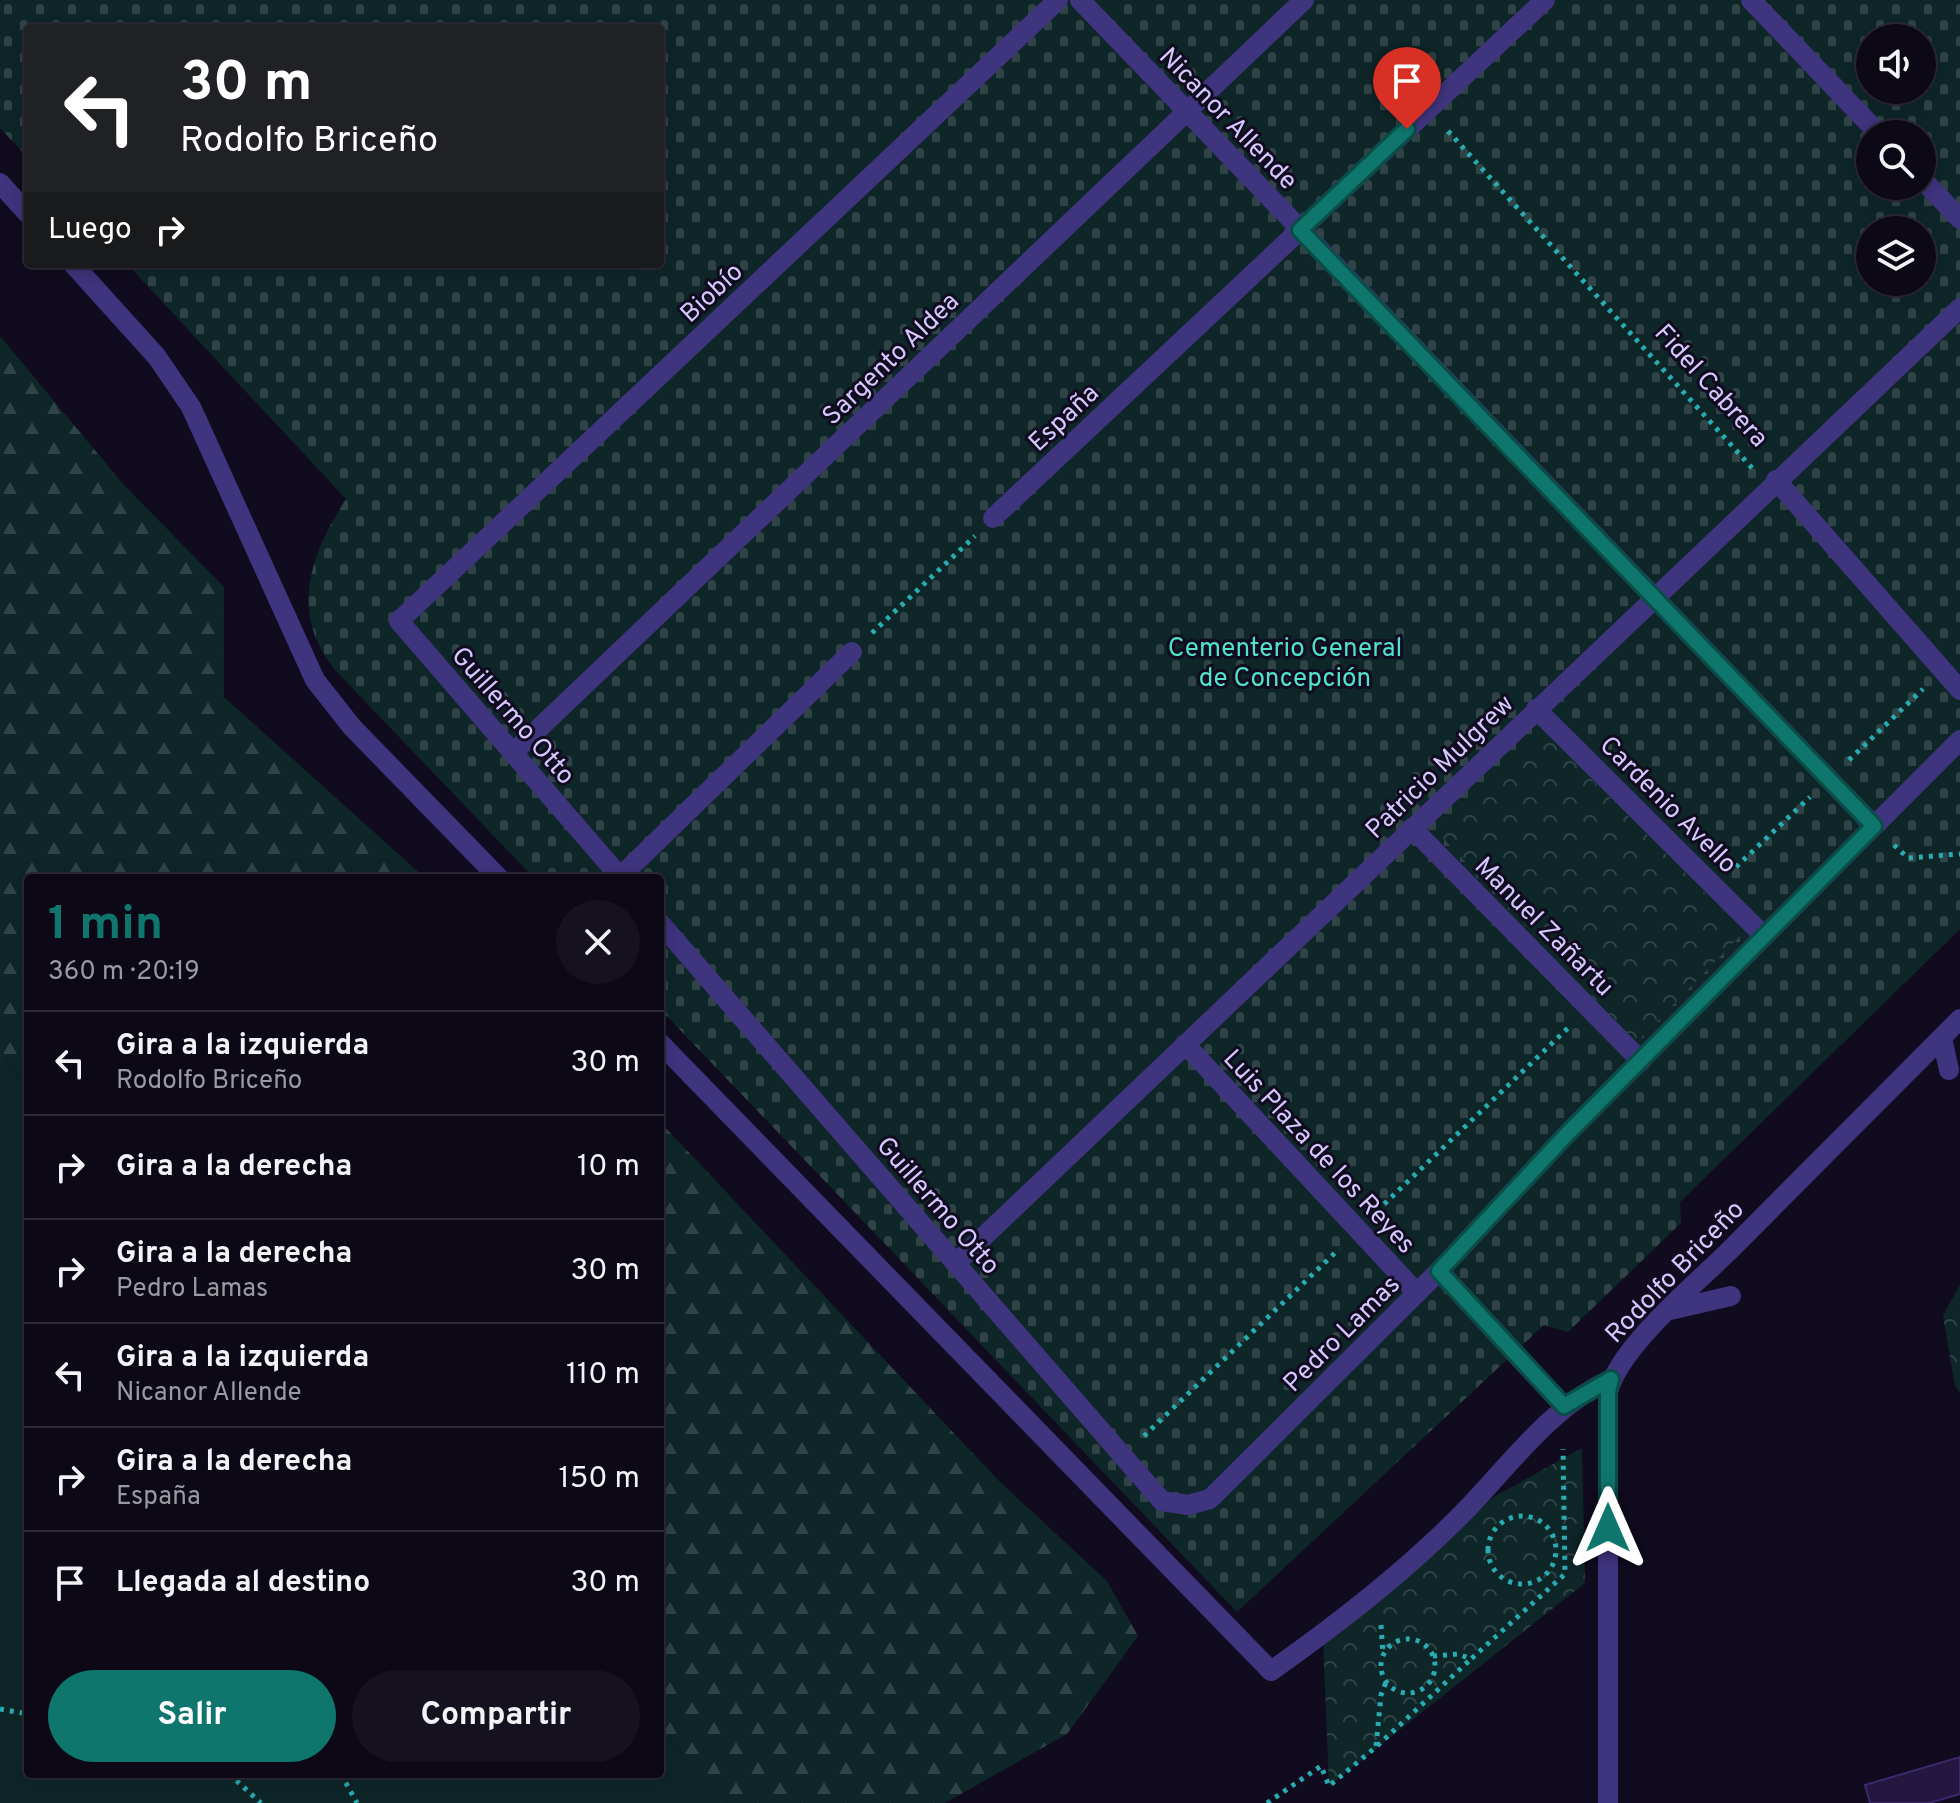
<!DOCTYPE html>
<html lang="es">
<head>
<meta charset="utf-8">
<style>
	:root { --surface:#0c0816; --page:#15111f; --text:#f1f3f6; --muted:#9a9aa1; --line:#2c2935; --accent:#0f766e }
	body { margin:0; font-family:Overpass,sans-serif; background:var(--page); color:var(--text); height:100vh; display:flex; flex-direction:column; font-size:30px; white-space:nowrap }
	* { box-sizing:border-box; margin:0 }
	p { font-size:26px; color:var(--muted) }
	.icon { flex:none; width:44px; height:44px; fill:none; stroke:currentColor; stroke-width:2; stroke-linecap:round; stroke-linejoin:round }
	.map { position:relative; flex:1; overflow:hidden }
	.panel { position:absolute; left:24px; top:874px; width:640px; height:904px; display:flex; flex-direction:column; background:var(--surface); border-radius:8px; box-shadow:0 4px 20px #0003,0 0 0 2px var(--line) }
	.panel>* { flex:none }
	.top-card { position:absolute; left:24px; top:24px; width:640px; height:244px; border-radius:8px; box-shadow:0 4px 20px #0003,0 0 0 2px var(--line); background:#202124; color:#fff; overflow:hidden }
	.controls { position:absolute; left:1856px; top:24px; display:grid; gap:16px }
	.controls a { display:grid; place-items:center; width:80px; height:80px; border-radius:50%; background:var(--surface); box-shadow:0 4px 20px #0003,0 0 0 2px var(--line); font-size:40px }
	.pin { position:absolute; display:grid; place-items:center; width:68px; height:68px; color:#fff; margin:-82px -34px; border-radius:50% 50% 50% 0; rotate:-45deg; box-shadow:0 0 8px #0007 }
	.pin .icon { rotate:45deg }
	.me { position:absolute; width:88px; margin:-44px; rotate:0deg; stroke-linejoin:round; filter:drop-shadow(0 0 6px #0008) }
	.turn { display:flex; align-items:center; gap:28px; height:168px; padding:0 24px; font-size:36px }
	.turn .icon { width:104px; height:104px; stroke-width:2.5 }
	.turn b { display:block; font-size:56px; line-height:68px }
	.then { display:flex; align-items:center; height:76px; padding:0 24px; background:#0003; gap:16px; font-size:30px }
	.round { display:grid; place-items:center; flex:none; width:84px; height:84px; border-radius:42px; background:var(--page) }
	.summary { display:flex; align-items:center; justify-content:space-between; height:136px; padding:0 24px }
	h1 { font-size:48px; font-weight:700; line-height:60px; color:var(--accent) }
	.button { display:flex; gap:16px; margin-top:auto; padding:16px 24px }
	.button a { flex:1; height:92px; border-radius:48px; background:var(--accent); color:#fff; font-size:32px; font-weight:700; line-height:92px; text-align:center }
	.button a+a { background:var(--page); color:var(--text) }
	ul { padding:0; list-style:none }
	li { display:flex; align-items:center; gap:24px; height:104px; padding:0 24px; border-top:2px solid var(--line) }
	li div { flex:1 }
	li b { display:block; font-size:30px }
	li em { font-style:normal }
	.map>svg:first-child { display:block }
	.grass { fill:#0e2628 }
	.forest { fill:url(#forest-firs) }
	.cemetery { fill:url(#cemetery-stones); fill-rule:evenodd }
	.park { fill:url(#park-crowns) }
	.building { fill:#23173f; stroke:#3c286c; stroke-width:2 }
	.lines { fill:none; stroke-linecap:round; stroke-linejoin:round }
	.path { stroke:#29abb2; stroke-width:5; stroke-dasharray:4 6; stroke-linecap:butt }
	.service { stroke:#3f347e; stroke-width:20 }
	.minor { stroke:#3f347e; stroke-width:20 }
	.tertiary { stroke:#3f347e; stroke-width:20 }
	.route-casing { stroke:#0a4d48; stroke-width:20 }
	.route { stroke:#0f766e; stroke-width:14 }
	.labels { text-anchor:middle; stroke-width:6; stroke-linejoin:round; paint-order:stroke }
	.street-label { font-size:26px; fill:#d4c8ff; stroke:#100b1e }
	.park-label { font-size:26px; fill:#51e2cd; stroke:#100b1e }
</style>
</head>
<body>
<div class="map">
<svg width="1960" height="1803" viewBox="0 0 1960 1803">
	<defs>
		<pattern id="forest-firs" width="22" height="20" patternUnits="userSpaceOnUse" patternTransform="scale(2)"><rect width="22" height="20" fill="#0e2628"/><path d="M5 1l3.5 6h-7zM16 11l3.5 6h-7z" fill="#304448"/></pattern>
		<pattern id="cemetery-stones" width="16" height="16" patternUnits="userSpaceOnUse" patternTransform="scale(2)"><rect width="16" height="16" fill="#0e2628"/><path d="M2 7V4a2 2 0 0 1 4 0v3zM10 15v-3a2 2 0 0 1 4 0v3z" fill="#304448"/></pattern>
		<pattern id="park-crowns" width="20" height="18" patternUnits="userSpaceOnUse" patternTransform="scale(2)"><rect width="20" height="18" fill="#0e2628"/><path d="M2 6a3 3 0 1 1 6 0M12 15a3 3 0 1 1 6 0" fill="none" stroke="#304448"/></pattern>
	</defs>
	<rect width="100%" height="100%" fill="#100b1e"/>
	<path class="grass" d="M0 1051 28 1088V1774H660V1731L728 1803H0Z"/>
	<path class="forest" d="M0 336 123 484 224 587V697L425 878H28V1088L0 1051Z
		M660 1122 1000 1482 1107 1581 1138 1636 1067 1734 945 1803H728L660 1731Z"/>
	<path class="cemetery" d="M0 0H1960V929L1680 1202 1681 1223 1568 1332 1544 1325 1237 1612 660 1009V878H534L335 670C289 613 310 555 346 499L127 264H660V28H28V158L0 128ZM1870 38H1922V90H1870ZM1870 134H1922V186H1870ZM1870 230H1922V282H1870Z"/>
	<path class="park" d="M1546 734 1744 932 1636 1043 1440 835Z
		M1960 1284V1393L1955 1386 1943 1316Z
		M1582 1448 1585 1583 1329 1786 1323 1635 1461 1515Z"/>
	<path class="building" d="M1960 1757V1794L1929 1803H1870L1865 1785Z"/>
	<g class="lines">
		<path class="path" d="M1448 131 1752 468
			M872 633 975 536
			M1849 760 1923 689
			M1894 845 1908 858 1960 854
			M1736 867 1810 797
			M1377 1211 1569 1027
			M1144 1436 1339 1249
			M1488 1550a34 34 0 1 1 68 0a34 34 0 1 1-68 0Z
			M1381 1625 1383 1655
			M1381 1666a27 27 0 1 1 54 0a27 27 0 1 1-54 0Z
			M1433 1656 1458 1654 1471 1659 1565 1574 1563 1449
			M0 1709 28 1714
			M1376 1746 1381 1695 1386 1682
			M229 1774 261 1803
			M341 1774 357 1803
			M1267 1803 1321 1766 1329 1786 1376 1747 1471 1659"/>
		<path class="service" d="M1080 0 1874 826
			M1751 0 1879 134
			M1922 179 1960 219
			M0 183 28 214
			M73 264 157 357 191 407 315 680 352 727 499 878
			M1776 480 1960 690
			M993 518 1545 0
			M1536 709 1764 936
			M513 753 1304 0
			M1412 828 1641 1061
			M620 877 852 652
			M621 878 399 621 1058 0
			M660 923 1162 1501 1188 1505 1210 1499 1439 1271 1568 1133 1960 740
			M1942 1038 1949 1070
			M660 1043 1271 1671
			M1185 1044 1417 1293
			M956 1263 1960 308
			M1439 1271 1564 1406
			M1670 1310 1731 1296"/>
		<path class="minor" d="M1271 1671C1338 1624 1406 1571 1464 1512 1510 1465 1550 1407 1611 1379"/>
		<path class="tertiary" d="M1608 1803V1392C1620 1346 1695 1285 1730 1250 1807 1173 1883 1096 1960 1019"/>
	</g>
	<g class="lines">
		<defs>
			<path id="route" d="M1407 129 1300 230 1874 826 1568 1133 1439 1271 1564 1406 1611 1379 1608 1392V1528"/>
		</defs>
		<use href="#route" class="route-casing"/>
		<use href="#route" class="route"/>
	</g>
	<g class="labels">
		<g class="street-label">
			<text transform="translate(1229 118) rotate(46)" y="9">Nicanor Allende</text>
			<text transform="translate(711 292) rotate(-43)" y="9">Biobío</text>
			<text transform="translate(890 358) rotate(-44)" y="9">Sargento Aldea</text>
			<text transform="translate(1712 385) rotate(48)" y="9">Fidel Cabrera</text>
			<text transform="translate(1063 417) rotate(-43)" y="9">España</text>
			<text transform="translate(514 715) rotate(49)" y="9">Guillermo Otto</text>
			<text transform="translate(1439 766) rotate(-44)" y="9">Patricio Mulgrew</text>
			<text transform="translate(1669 804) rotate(45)" y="9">Cardenio Avello</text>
			<text transform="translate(1545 926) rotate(45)" y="9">Manuel Zañartu</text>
			<text transform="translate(1320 1151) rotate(47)" y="9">Luis Plaza de los Reyes</text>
			<text transform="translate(939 1205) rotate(49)" y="9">Guillermo Otto</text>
			<text transform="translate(1674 1271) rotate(-46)" y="9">Rodolfo Briceño</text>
			<text transform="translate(1341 1333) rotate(-45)" y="9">Pedro Lamas</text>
		</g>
		<g class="park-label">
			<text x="1285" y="656">Cementerio General<tspan x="1285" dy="30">de Concepción</tspan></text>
		</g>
	</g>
</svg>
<div class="controls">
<a><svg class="icon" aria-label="sound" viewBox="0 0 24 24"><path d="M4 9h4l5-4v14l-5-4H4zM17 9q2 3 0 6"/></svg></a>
<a><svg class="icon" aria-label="search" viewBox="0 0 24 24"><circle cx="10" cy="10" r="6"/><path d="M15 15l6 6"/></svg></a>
<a><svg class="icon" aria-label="layers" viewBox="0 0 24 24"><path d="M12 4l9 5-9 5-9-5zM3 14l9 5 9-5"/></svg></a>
</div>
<div class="pin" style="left:1407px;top:129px;background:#d93025"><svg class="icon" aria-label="arrive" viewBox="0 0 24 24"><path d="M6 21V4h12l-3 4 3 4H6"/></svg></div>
<svg class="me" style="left:1608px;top:1528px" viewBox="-20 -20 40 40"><path d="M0-17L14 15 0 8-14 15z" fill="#0f766e" stroke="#fff" stroke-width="4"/></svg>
<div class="top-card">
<div class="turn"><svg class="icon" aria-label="left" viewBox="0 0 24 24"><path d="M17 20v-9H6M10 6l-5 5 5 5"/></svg><div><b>30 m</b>Rodolfo Briceño</div></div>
<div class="then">Luego<svg class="icon" aria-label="right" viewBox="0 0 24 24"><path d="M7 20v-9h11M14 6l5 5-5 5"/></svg></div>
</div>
<section class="panel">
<div class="summary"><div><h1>1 min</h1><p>360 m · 20:19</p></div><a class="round"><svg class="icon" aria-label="close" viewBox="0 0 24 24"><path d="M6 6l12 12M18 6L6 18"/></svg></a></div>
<ul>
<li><svg class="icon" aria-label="left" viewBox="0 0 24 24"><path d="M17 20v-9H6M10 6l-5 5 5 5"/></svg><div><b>Gira a la izquierda</b><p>Rodolfo Briceño</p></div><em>30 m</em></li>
<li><svg class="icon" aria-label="right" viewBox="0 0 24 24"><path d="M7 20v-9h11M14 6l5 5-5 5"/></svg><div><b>Gira a la derecha</b></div><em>10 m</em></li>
<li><svg class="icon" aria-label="right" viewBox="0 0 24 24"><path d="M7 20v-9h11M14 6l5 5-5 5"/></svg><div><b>Gira a la derecha</b><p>Pedro Lamas</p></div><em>30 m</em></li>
<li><svg class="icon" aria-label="left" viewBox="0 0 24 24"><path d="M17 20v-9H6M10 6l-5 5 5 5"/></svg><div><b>Gira a la izquierda</b><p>Nicanor Allende</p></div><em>110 m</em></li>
<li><svg class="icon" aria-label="right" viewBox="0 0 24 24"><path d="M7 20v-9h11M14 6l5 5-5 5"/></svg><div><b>Gira a la derecha</b><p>España</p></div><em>150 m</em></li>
<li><svg class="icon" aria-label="arrive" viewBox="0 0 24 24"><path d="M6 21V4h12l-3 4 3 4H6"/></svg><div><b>Llegada al destino</b></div><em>30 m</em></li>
</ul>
<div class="button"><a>Salir</a><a>Compartir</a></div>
</section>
</div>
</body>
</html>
